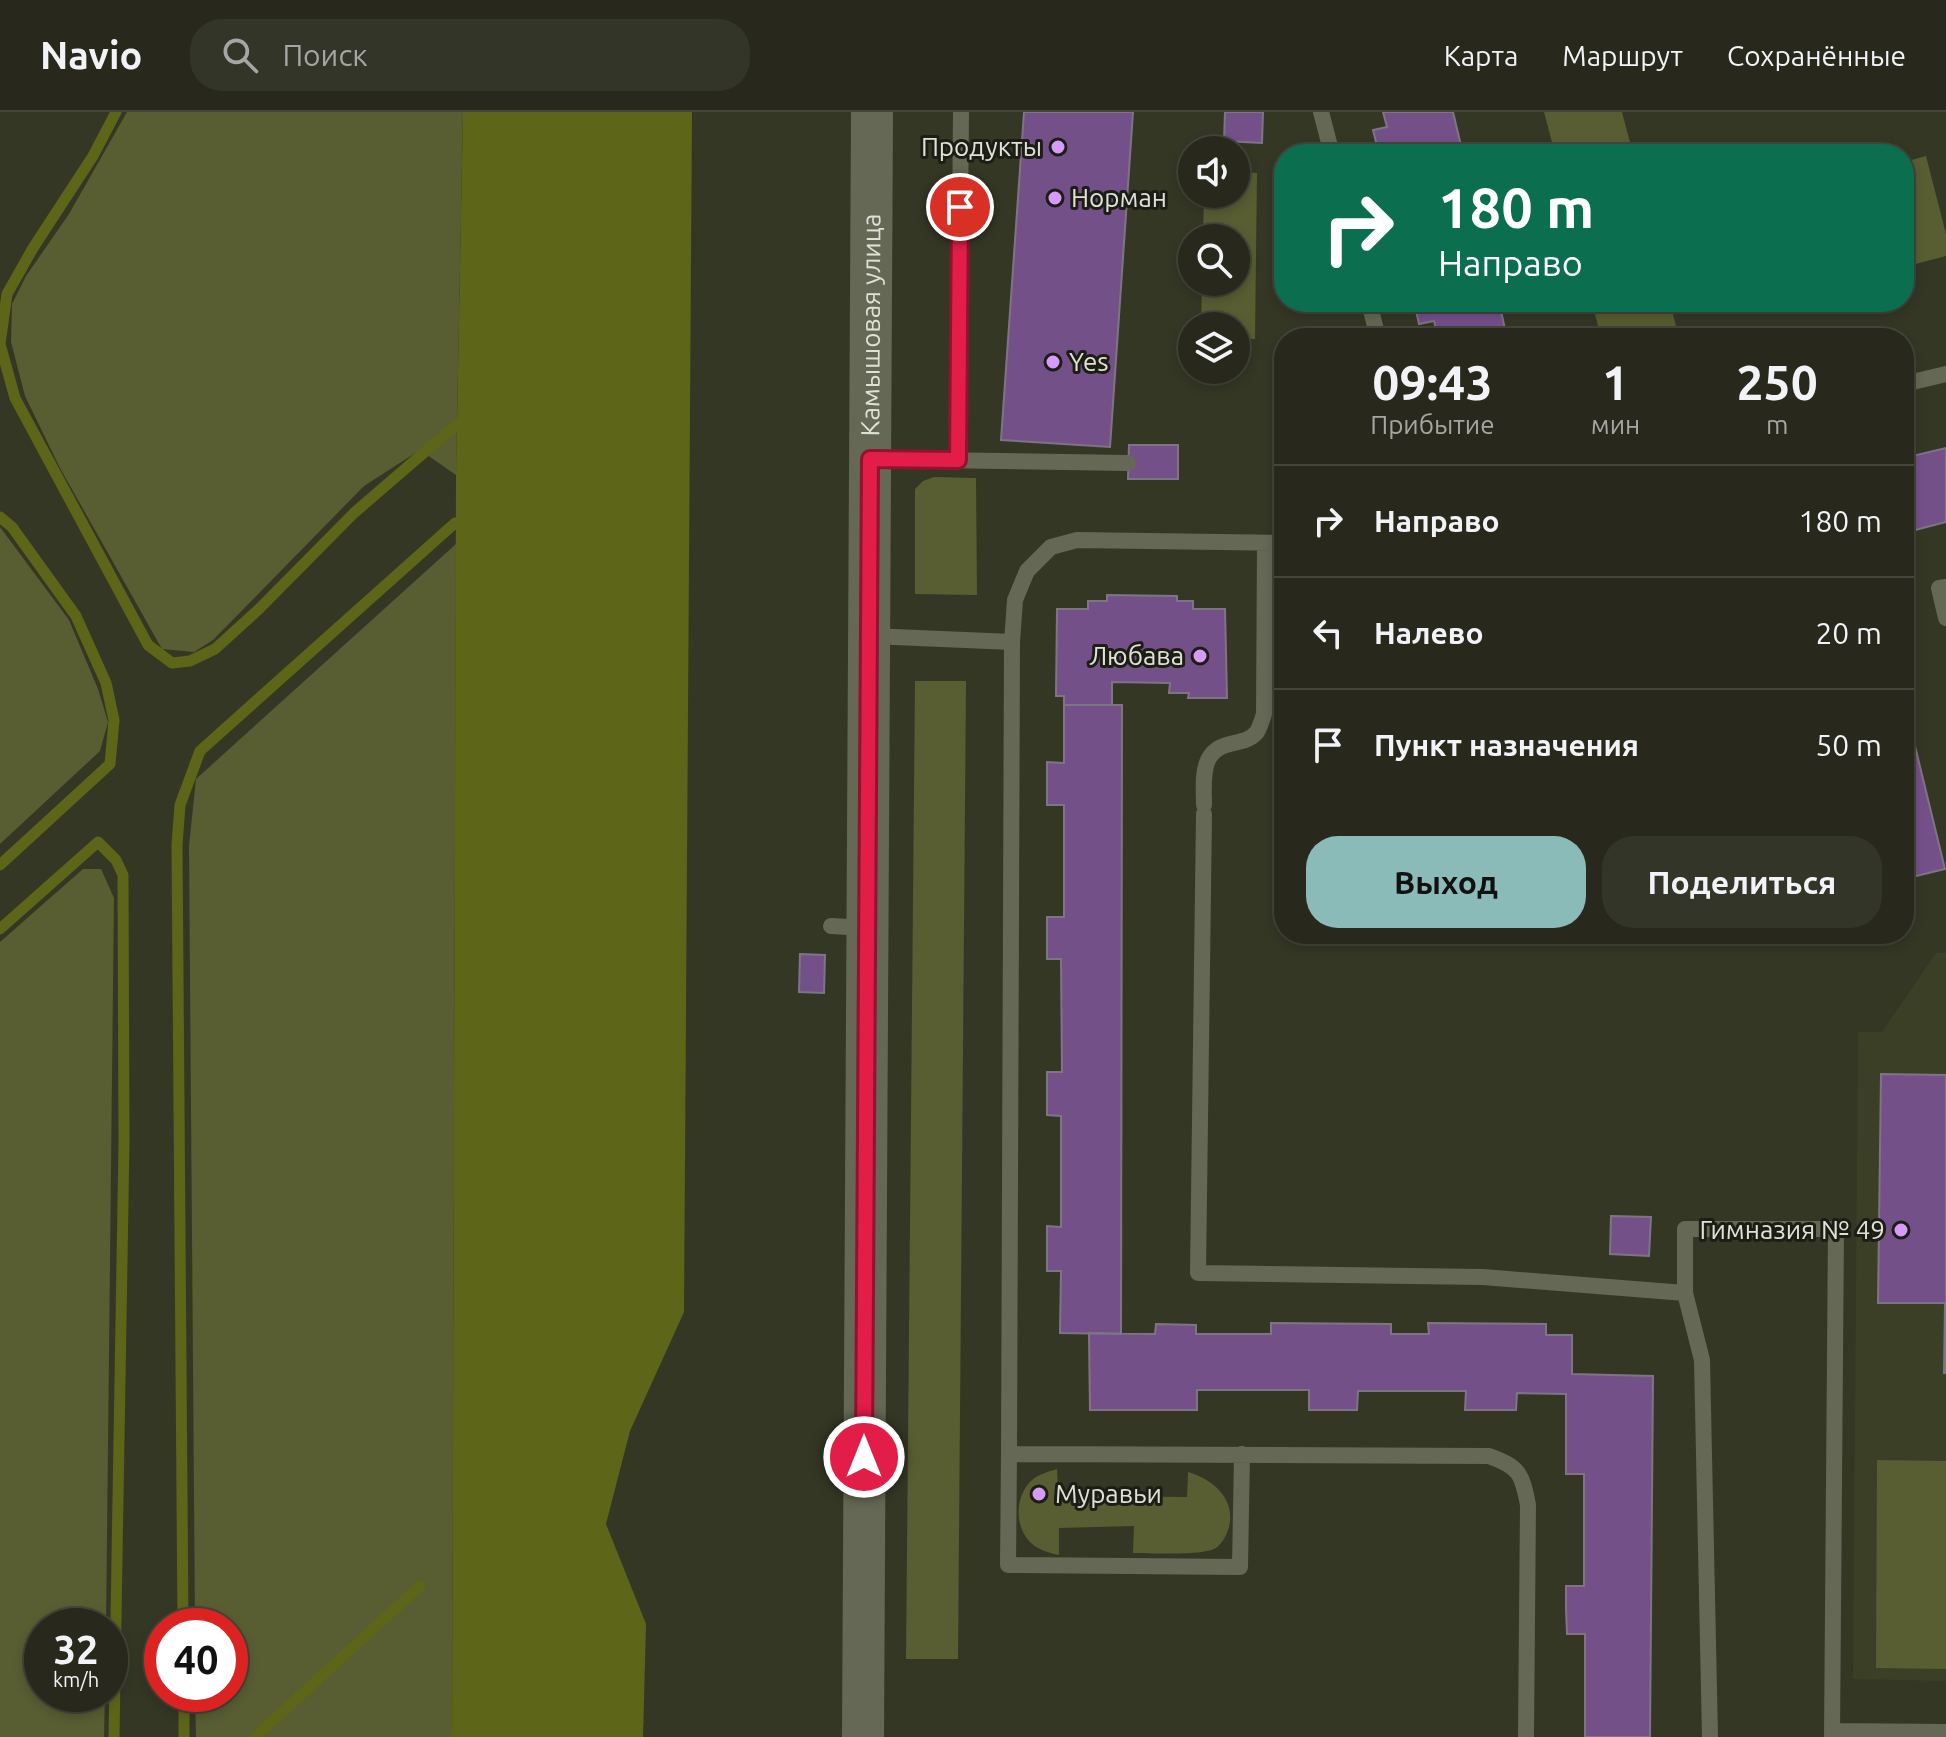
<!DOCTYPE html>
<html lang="ru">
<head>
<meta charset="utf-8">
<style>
	:root { --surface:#28291c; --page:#343529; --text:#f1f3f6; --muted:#a5a6a3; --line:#44453b; --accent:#8bbbb9 }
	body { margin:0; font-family:Ubuntu,sans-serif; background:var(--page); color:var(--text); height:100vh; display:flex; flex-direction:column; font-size:30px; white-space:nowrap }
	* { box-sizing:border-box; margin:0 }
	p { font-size:26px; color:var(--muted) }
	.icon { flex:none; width:44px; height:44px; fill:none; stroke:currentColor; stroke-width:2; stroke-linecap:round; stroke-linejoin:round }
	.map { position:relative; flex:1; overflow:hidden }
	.side { position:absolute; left:1274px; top:216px; width:640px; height:616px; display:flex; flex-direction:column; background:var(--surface); border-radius:32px; box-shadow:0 4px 12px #0003,0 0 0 2px var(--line) }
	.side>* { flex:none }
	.guide { position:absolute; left:1274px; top:32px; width:640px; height:168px; border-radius:32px; box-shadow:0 4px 12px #0003,0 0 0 2px var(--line); background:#0b6e4f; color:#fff; overflow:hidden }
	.fabs { position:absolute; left:1178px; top:24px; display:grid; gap:16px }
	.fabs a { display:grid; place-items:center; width:72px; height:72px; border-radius:50%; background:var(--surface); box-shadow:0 4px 12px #0003,0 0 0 2px var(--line); font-size:40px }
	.speed { position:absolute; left:24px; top:1496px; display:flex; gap:16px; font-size:40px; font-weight:700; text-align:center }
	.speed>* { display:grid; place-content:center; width:104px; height:104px; border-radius:50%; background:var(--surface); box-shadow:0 4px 12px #0003,0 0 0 2px var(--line); line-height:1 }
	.speed small { font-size:20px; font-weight:400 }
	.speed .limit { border:12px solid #d22; background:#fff; color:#111 }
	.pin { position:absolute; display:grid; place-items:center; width:68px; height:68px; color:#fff; margin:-34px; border:4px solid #fff; border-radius:50%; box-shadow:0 2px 8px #0007 }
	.me { position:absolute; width:88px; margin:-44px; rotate:0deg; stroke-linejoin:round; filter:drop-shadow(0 0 6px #0008) }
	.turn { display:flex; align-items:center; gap:28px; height:168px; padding:0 32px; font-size:36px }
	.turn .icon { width:104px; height:104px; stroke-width:2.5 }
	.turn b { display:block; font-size:56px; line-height:68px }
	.eta { display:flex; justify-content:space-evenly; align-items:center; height:136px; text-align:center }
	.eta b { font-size:48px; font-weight:700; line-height:56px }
	.primary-button { display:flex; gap:16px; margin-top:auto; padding:16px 32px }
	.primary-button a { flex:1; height:92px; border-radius:32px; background:var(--accent); color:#111; font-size:32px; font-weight:700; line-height:92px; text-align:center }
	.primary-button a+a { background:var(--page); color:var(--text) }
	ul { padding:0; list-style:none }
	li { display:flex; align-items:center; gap:24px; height:112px; padding:0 32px; border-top:2px solid var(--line) }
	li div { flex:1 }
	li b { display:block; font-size:30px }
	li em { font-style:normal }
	header { display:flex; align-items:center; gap:48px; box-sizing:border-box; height:112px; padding:0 40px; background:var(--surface); border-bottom:2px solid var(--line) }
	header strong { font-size:38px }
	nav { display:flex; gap:44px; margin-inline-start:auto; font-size:28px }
	.search { width:560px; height:72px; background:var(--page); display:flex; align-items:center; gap:20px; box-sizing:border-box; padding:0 28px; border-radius:32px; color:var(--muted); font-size:30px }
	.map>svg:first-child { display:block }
	.built { fill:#3b3f26 }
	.green { fill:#585d32 }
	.water { fill:#5d6519 }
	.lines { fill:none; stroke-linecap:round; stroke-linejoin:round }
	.stream { stroke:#5d6519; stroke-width:11 }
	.building { fill:#745089; stroke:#7f7486; stroke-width:2 }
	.service { stroke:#656854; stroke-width:16 }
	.tertiary { stroke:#656854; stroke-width:42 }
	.route-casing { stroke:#92132f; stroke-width:20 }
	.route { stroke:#e11d48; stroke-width:14 }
	.poi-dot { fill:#d69bfa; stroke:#1c1e16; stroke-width:3 }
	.labels { text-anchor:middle; stroke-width:6; stroke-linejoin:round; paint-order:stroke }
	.poi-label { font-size:26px; fill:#dfe1d6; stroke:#1c1e16; text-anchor:end }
	.street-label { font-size:26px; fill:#dfe1d6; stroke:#1c1e16 }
</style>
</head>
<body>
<header>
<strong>Navio</strong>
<div class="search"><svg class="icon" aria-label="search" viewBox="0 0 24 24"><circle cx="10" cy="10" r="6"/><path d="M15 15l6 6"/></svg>Поиск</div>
<nav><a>Карта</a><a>Маршрут</a><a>Сохранённые</a></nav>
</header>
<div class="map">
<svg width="1946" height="1625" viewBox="0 0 1946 1625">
	<rect width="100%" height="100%" fill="#353725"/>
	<path class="built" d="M1936 841H1946V1569L1853 1567 1858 920H1882Z"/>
	<path class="green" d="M127 0H463L456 363 420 338 364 374 213 528 194 540 162 537 60 356 25 284 11 230 12 192 26 164 69 102Z
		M1544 0H1622L1633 42H1555Z
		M1926 44 1946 122V144L1904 155V50Z
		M1236 60 1257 61 1255 227 1236 226V214H1201L1202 170H1236V126H1203L1204 82H1236Z
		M1592 190H1670L1679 226H1601Z
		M934 365 976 366 977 483 915 482V377L923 369Z
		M0 415 69 508 98 577 108 610 100 639 0 732Z
		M456 432 452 1625H196L195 1582H230V1514H195L189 734 196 667Z
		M915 569H966L958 1547H906Z
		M83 757H101L114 786 106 1514H42V1582H105L104 1625H0V830Z
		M1877 1348 1946 1349V1557L1876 1556Z
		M1057 1357 1058 1384 1187 1385 1188 1360C1212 1367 1236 1386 1229 1415 1227 1422 1223 1431 1216 1436 1203 1444 1151 1441 1133 1441L1134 1414 1059 1416V1443C1049 1441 1038 1438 1030 1430 1015 1415 1015 1387 1029 1371 1036 1363 1047 1360 1057 1357Z"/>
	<path class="water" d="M463 0H692L684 1200 630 1319 606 1412 646 1512 643 1625H452L456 363Z"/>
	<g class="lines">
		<path class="stream" d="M116 0 93 44 33 136 7 182 0 232 15 286 148 533 172 551 190 549 215 537 259 497 354 401 456 313
			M0 405 12 415 76 504 106 571 114 608 110 652 0 753
			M0 817 98 730 116 748 123 763 124 1030 114 1625
			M183 1514 177 733 180 693 200 639 455 411
			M184 1582V1625
			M255 1625 420 1474"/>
	</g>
	<path class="building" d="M1024 0H1133L1110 335 1001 328Z
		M1225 0H1263L1262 31 1224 29Z
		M1383 0H1453L1463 42H1379L1373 18 1387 15Z
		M1414 190H1499L1507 226H1438L1434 209 1419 212Z
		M1129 333H1178V367H1128Z
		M1946 336V410L1904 421V346Z
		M1107 483 1177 484V489H1193V497H1225L1227 586H1188L1189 581H1169L1170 571 1112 570V593H1064V584H1056L1057 497H1088V489H1107Z
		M1904 589 1945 757 1904 767Z
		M1064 593H1122L1121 1222 1060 1221 1061 1159H1047V1114L1061 1115V1004L1047 1003V960H1062L1061 847H1047V805H1064V693H1047V650L1064 651Z
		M800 842 825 843 824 881 799 880Z
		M1881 962 1946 963V1261H1944L1945 1191H1878Z
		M1611 1104 1651 1105 1649 1144 1610 1142Z
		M1271 1211 1391 1212V1222H1429L1428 1211 1546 1212V1223H1572V1262L1653 1264 1650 1625H1585V1522H1567L1566 1496V1474H1584V1362H1566V1282L1517 1281 1516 1298H1465L1466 1279H1358L1357 1298H1309V1278H1197V1298H1090L1089 1221 1155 1222 1156 1212 1196 1213V1222H1271Z"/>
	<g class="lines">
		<path class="service" d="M1321 0 1332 42
			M1369 190 1378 226
			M1904 272 1946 262
			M871 347 1128 351
			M958 348 961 0
			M1946 475 1939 476 1946 506
			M871 524 1012 530 1015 488 1027 459 1051 435 1077 428 1284 431
			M1012 530 1009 1342 1489 1344C1519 1355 1522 1361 1528 1393L1526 1625
			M1204 693C1204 679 1202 661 1208 648 1220 625 1244 636 1257 620 1260 615 1262 608 1264 602L1265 432
			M1204 702 1198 1161 1483 1165 1685 1181
			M831 814 866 816
			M1009 1342 1008 1453 1240 1455 1242 1342
			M1833 1619 1946 1620
			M1710 1625 1702 1248 1685 1181V1117H1836L1832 1625"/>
		<path class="tertiary" id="s1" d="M863 1625 872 0"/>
	</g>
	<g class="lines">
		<defs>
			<path id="route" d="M864 1345 870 347 958 348 960 95"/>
		</defs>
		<use href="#route" class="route-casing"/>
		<use href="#route" class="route"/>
	</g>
	<g class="poi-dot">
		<circle cx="1058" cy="35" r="8"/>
		<circle cx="1055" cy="86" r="8"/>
		<circle cx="1053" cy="250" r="8"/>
		<circle cx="1200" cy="544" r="8"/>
		<circle cx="1901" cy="1118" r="8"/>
		<circle cx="1039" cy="1382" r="8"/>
	</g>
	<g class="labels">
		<g class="poi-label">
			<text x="1042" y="44">Продукты</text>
			<text x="1071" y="95" text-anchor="start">Норман</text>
			<text x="1069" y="259" text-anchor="start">Yes</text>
			<text x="1184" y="553">Любава</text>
			<text x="1885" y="1127">Гимназия № 49</text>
			<text x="1055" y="1391" text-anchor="start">Муравьи</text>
		</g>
		<g class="street-label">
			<text dy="9" stroke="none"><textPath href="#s1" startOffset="1412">Камышовая улица</textPath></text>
		</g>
	</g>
</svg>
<div class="fabs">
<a><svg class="icon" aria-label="sound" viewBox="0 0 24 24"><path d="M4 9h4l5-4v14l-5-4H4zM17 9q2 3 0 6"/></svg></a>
<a><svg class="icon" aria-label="search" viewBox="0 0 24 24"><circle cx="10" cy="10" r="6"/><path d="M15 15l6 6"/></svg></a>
<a><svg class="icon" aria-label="layers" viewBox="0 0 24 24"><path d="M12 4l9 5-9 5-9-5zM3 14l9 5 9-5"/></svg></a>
</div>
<div class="speed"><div>32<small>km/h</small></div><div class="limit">40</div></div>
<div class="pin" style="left:960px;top:95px;background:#d93025"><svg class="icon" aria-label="arrive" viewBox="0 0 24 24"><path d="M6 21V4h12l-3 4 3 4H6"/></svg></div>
<svg class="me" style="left:864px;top:1345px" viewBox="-20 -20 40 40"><circle r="17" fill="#e11d48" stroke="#fff" stroke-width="3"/><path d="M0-11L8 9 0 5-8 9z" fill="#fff"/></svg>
<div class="guide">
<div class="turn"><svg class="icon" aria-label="right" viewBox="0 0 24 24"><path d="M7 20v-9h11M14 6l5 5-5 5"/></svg><div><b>180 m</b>Направо</div></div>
</div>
<section class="side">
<div class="eta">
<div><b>09:43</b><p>Прибытие</p></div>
<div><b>1</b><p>мин</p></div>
<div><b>250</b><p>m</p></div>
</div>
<ul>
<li><svg class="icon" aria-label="right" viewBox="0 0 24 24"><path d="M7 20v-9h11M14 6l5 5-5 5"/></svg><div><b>Направо</b></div><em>180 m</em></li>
<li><svg class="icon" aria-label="left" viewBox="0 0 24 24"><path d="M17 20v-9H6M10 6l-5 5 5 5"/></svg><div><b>Налево</b></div><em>20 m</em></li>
<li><svg class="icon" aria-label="arrive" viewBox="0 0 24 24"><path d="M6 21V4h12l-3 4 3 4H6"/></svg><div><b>Пункт назначения</b></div><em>50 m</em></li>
</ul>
<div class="primary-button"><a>Выход</a><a>Поделиться</a></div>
</section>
</div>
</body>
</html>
